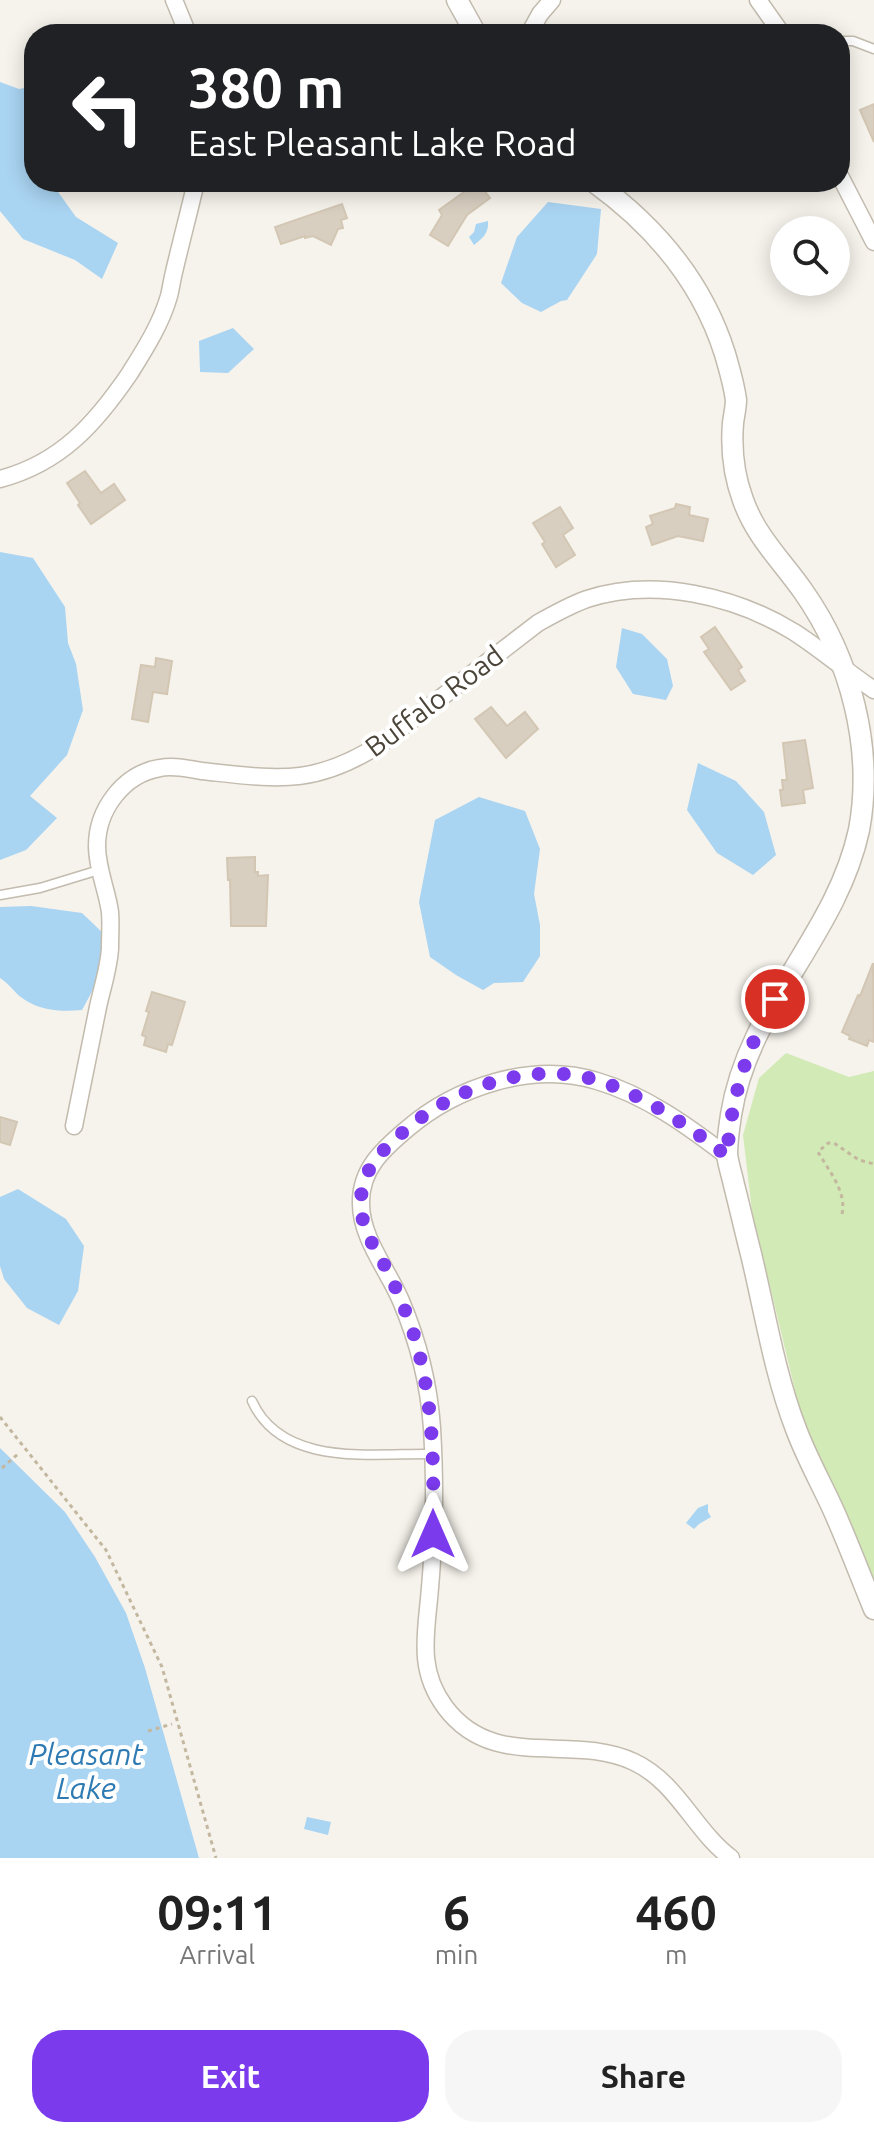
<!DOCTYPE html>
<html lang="en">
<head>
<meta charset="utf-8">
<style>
	:root { --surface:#fff; --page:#f6f6f6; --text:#222; --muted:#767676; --accent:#7c3aed }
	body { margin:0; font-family:Ubuntu,sans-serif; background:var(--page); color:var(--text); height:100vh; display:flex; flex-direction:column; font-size:30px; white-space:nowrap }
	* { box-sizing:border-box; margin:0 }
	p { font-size:26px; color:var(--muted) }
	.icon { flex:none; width:44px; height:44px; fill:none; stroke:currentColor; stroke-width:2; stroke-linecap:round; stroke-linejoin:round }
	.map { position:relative; height:1858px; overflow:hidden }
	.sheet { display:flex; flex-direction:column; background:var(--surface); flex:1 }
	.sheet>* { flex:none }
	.guide { position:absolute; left:24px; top:24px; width:826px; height:168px; border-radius:32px; box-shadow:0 4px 20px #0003; background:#202124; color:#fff; overflow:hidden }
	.fabs { position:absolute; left:770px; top:216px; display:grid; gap:16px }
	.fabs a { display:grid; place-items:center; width:80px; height:80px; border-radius:50%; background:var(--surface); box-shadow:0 4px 20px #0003; font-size:40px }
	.pin { position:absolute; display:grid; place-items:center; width:68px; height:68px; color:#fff; margin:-34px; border:4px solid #fff; border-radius:50%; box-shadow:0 2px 8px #0007 }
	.me { position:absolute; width:88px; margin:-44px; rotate:0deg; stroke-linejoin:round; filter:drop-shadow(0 0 6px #0008) }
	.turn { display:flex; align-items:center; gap:28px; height:168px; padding:0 32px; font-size:36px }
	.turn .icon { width:104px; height:104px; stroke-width:2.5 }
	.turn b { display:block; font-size:56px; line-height:68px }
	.eta { display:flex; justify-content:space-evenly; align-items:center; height:136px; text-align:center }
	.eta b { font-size:48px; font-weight:700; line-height:56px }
	.cta { display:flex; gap:16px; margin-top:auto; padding:16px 32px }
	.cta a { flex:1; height:92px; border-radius:32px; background:var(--accent); color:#fff; font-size:32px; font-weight:700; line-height:92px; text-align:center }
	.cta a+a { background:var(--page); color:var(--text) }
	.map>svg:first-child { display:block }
	.green { fill:#d2eab5 }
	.water { fill:#a9d4f2 }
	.building { fill:#d8cfc1; stroke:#d3c7b4; stroke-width:2 }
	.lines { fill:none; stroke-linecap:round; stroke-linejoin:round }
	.service-casing { stroke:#c2bbae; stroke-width:11 }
	.minor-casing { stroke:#c2bbae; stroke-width:19 }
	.tertiary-casing { stroke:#c2bbae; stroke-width:23 }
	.path { stroke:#c4b79f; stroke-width:3; stroke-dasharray:4 4; stroke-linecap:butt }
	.service { stroke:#fff; stroke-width:8 }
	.minor { stroke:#fff; stroke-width:16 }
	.tertiary { stroke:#fff; stroke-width:20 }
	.route { stroke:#7c3aed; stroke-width:14; stroke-dasharray:0 25.2 }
	.labels { text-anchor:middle; stroke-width:8; stroke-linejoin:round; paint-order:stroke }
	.street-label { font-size:28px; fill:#4b4439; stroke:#fff }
	.water-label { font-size:30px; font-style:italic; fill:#2e7ab2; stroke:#fff }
</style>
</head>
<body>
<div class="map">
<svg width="874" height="1858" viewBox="0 0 874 1858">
	<rect width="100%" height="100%" fill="#f6f3ec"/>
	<path class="green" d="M786 1053 849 1077 874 1071V1593L804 1428 752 1211 743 1135 759 1078Z"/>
	<path class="water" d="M0 82 19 89 34 86V182H51L76 217 118 243 102 279 75 260 23 239 0 211Z
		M548 202 601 209 597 254 567 300 561 301 541 312 522 303 501 283 517 237Z
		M488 221C489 233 483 238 474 245L469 237 474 232 476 224Z
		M233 328 254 349 228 373 200 372 199 341Z
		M0 552 33 558 65 607 68 643 76 664 83 710 67 755 30 796 57 818 26 850 0 860Z
		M622 628 642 634 667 659 673 686 666 700 633 694 616 667Z
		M698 763 736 781 764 812 776 855 753 875 717 853 687 810Z
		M479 797 525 811 540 849 534 894 540 925V956L523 982 494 983 483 990 456 975 430 957 419 902 435 820Z
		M31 906 82 913 104 934C105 965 97 984 82 1010 63 1012 42 1011 25 1000 15 994 10 984 0 978V907Z
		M18 1189 66 1219 84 1246 78 1291 59 1325 27 1308 4 1279 0 1266V1197Z
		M0 1448 65 1512 95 1557 126 1613 145 1668 199 1858H0Z
		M708 1504V1512L711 1517 699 1524 694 1529 686 1523 698 1508Z
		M307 1817 331 1822 328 1835 304 1829Z"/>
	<path class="building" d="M874 104V142L860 110Z
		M478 182 490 198 467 215 448 246 430 235 442 215 439 210Z
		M342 204 347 218 341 220 343 228 338 229 331 245 313 236 305 238V236L281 244 275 227Z
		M85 471 101 493 114 484 125 500 91 524 78 505 80 503 67 483Z
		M676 504 690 507 689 515 708 519 703 541 678 536 652 545 646 527 653 524 650 516 675 508Z
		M560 507 573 528 563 535 575 555 556 567 542 544 545 542 533 523Z
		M715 627 742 667 738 670 745 681 731 690 704 652 709 649 701 637Z
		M156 658 172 661 167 694 153 692 148 722 132 719 141 665 155 667Z
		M491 707 507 726 525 712 538 729 506 758 475 719Z
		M805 740 813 788 803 790 805 803 782 806 780 790H783L782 780H787L783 743Z
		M255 857V872H258V876L268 875 266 926H231L230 880H228L227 858Z
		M873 963 874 1042 869 1040 867 1046 849 1039 850 1036 842 1032 858 995 860 996Z
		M152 992 185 1002 172 1045 168 1044 166 1052 144 1045 146 1037 142 1035 149 1012 146 1011Z
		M0 1117 17 1122 10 1145 0 1142Z"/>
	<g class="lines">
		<defs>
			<path id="service" d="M840 41H853L874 49
				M0 895 40 888 99 870
				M252 1401C282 1468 373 1453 433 1454"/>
			<path id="minor" d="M174 0 188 34
				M758 0 782 34
				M529 34 540 14 552 0
				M840 176 874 242
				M0 479C61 463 96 423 130 373 145 349 161 324 169 296 171 288 172 280 174 272 181 242 189 212 196 182
				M74 1126C82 1087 90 1047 98 1007 102 988 109 968 110 948 110 937 111 923 110 912 107 890 97 869 97 846 97 810 123 774 160 768 174 765 188 769 202 771 277 779 314 787 382 743L538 623C554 614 570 605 587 599 655 577 735 596 794 632 822 650 847 672 874 690
				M727 1156C688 1126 645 1095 597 1081 532 1061 456 1087 407 1129 382 1150 360 1170 361 1204 361 1238 388 1270 401 1301 418 1341 429 1385 432 1428 434 1463 435 1498 433 1534 433 1555 431 1577 429 1599 425 1639 419 1672 445 1707 494 1773 571 1732 634 1762 677 1782 694 1830 731 1858"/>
			<path id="tertiary" d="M457 0 476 34
				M594 182C655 226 702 281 725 354 729 368 734 384 736 400 736 407 734 415 733 423 731 448 734 476 743 500 756 537 782 561 803 591 851 659 874 749 859 830 836 936 748 1006 731 1115 729 1128 727 1141 727 1154 728 1164 732 1175 734 1185 740 1208 745 1231 751 1254 765 1312 774 1372 796 1429 806 1456 820 1481 832 1507 847 1540 860 1575 874 1609"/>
		</defs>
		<use href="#service" class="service-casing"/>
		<use href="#minor" class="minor-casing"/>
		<use href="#tertiary" class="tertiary-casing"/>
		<path class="path" d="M842 1214C847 1192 829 1171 818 1152L828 1143H834L859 1160 874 1164
			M0 1417 106 1550 162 1667 216 1858
			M2 1468 18 1454
			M148 1731 172 1724"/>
		<use href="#service" class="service"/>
		<use href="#minor" class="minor"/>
		<use href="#tertiary" class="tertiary"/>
	</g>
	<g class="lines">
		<path class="route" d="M433 1534C434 1467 434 1400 414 1335 406 1312 397 1289 386 1268 375 1248 362 1230 361 1207 359 1170 383 1149 409 1127 458 1086 533 1061 596 1080 644 1095 688 1126 727 1156 731 1099 746 1049 775 999"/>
	</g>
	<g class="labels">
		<g class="street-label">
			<text transform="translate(434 701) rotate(-37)" y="10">Buffalo Road</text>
		</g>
		<g class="water-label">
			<text x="86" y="1765">Pleasant<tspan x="86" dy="34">Lake</tspan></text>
		</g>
	</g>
</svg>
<div class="fabs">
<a><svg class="icon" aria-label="search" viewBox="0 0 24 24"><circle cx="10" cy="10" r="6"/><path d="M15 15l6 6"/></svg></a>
</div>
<div class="pin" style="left:775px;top:999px;background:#d93025"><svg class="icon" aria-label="arrive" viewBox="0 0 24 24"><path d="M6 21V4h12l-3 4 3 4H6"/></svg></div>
<svg class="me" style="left:433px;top:1534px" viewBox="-20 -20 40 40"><path d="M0-17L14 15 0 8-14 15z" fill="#7c3aed" stroke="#fff" stroke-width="4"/></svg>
<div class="guide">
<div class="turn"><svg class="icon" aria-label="left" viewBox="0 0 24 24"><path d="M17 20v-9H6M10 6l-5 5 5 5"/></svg><div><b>380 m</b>East Pleasant Lake Road</div></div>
</div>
</div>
<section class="sheet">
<div class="eta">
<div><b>09:11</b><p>Arrival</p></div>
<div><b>6</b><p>min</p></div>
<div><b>460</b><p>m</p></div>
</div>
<div class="cta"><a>Exit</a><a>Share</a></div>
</section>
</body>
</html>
